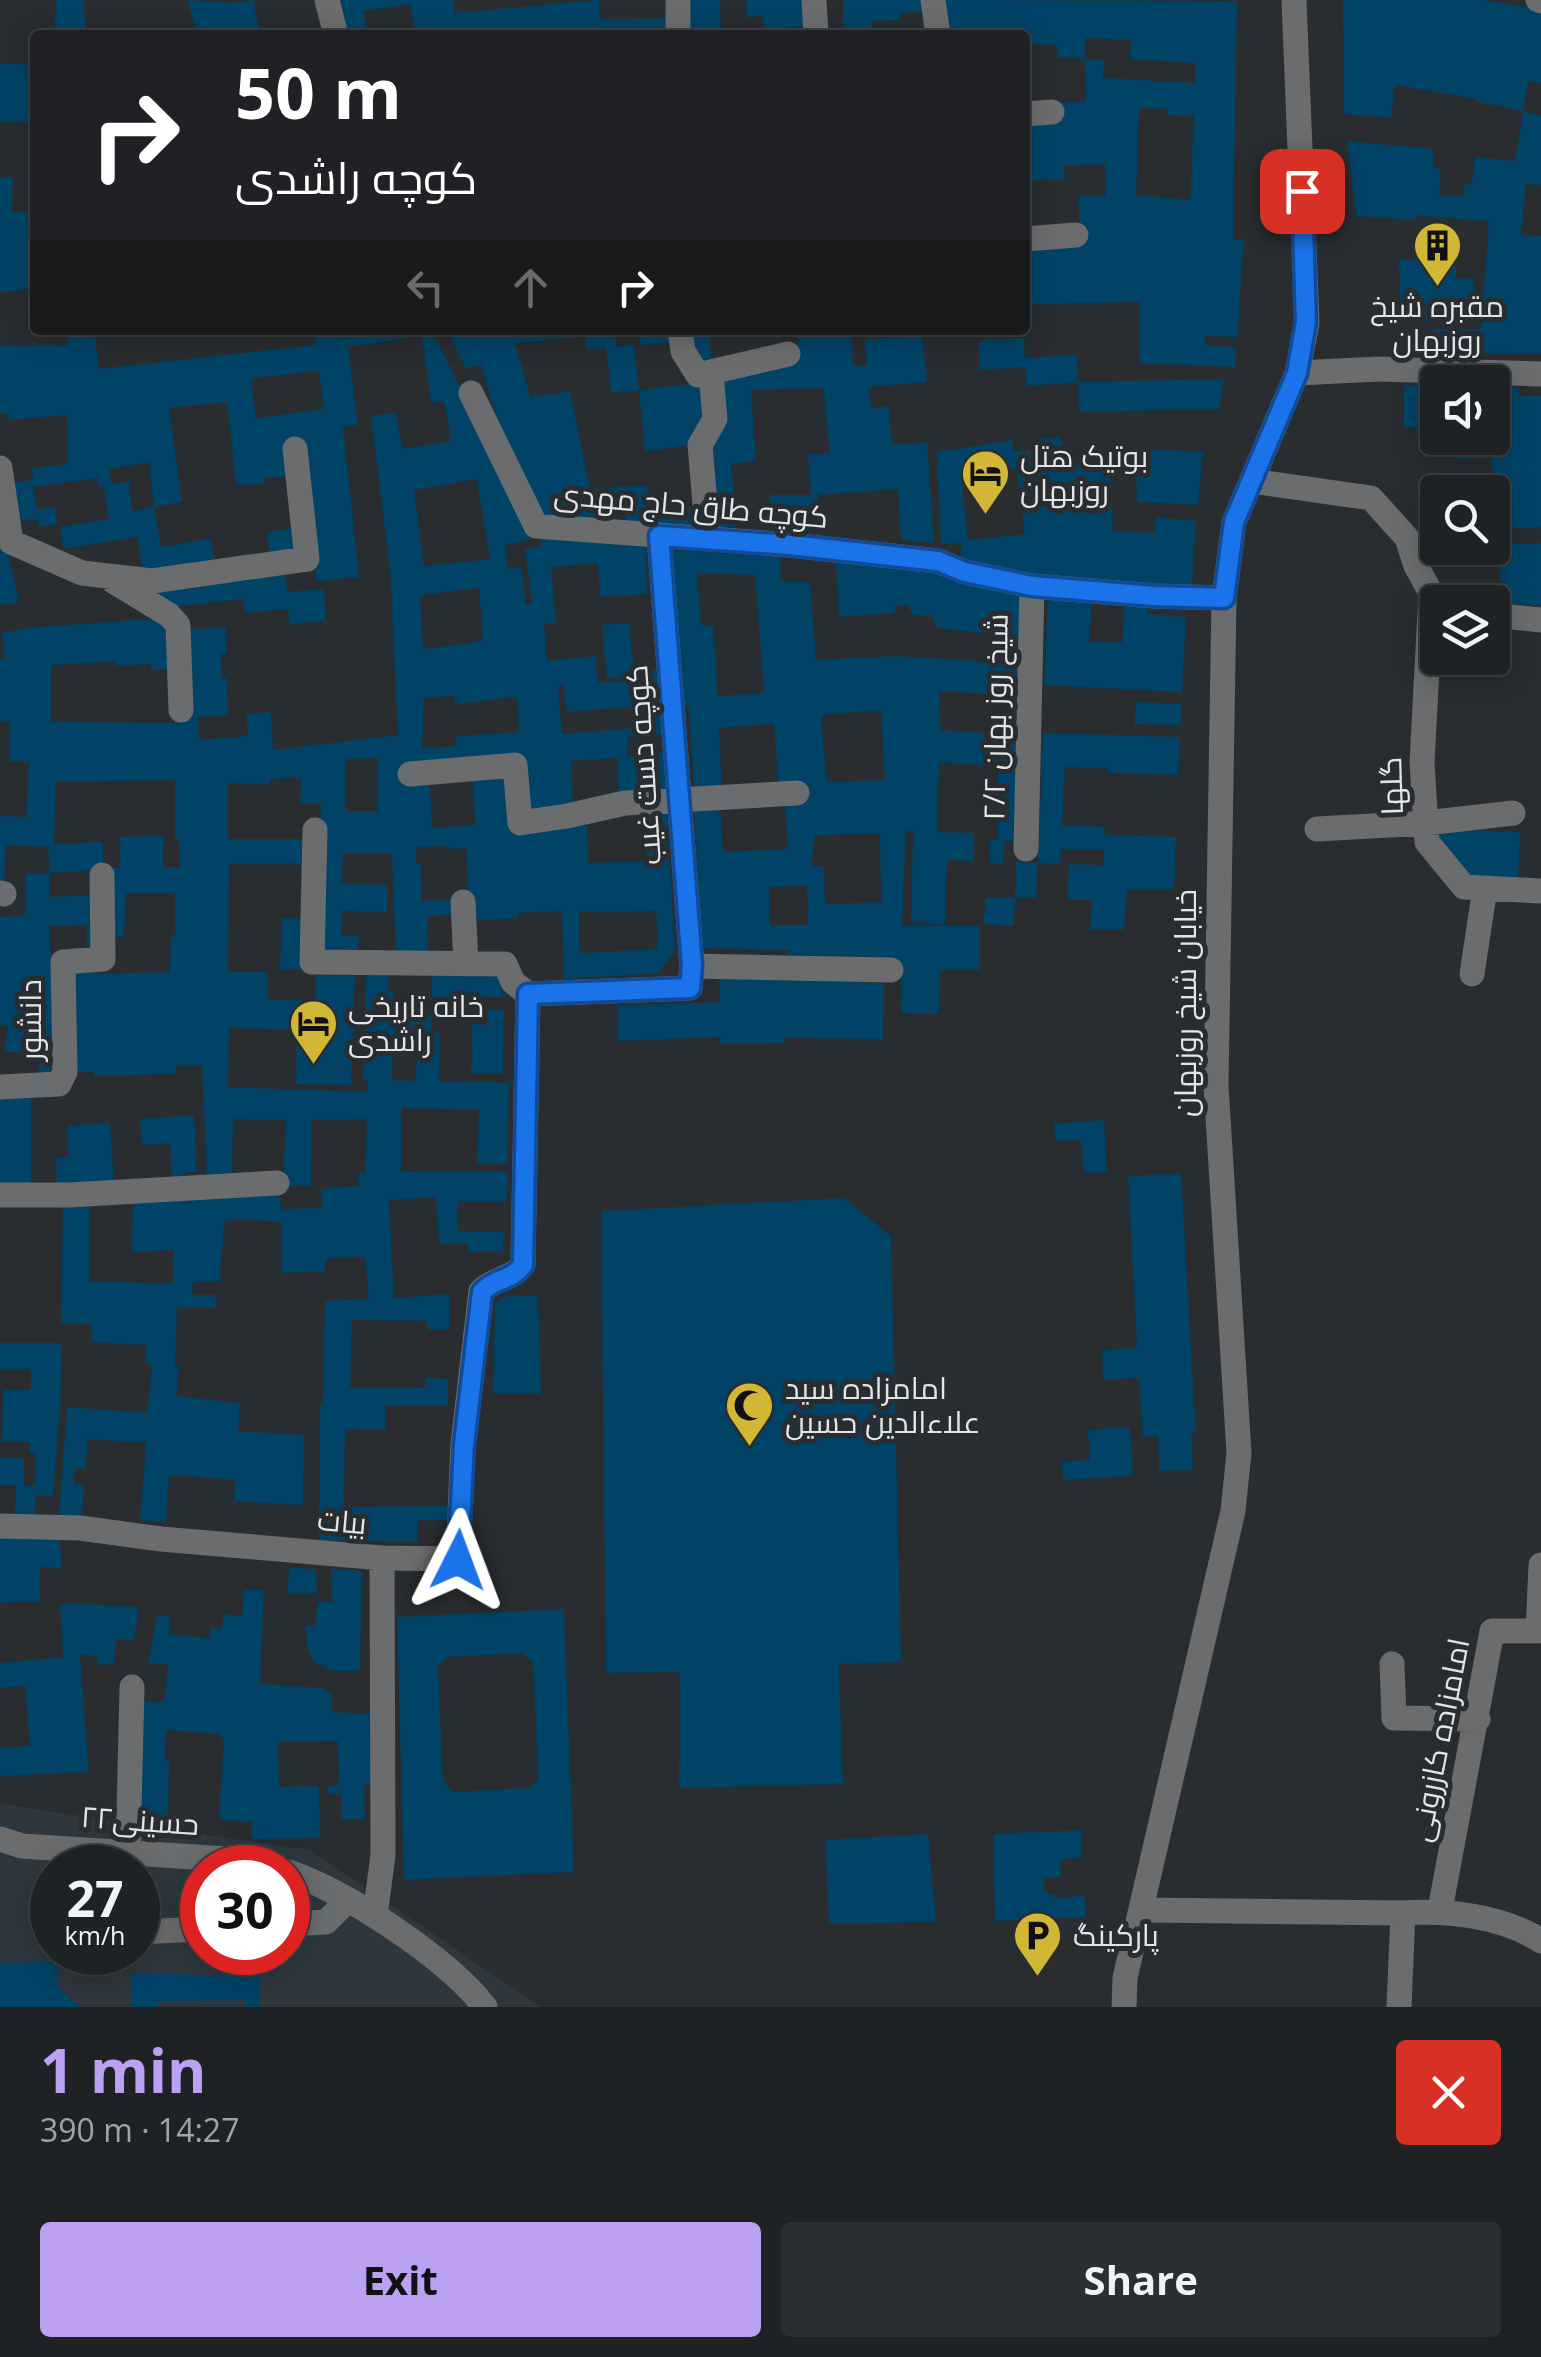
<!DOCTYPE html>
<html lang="en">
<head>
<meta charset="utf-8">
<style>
	:root { --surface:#1f2224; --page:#2c2f31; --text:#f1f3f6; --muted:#a1a4a6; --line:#3c3f41; --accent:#bca0f2 }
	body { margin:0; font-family:"Open Sans",Cairo,sans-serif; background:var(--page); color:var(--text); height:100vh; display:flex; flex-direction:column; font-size:38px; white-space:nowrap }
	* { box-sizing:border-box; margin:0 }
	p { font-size:32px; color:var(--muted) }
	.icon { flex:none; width:55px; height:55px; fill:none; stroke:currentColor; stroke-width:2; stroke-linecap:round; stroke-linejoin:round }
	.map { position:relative; height:2007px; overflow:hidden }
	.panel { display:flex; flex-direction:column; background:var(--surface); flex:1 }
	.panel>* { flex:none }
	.top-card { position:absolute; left:30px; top:30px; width:1000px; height:305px; border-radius:10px; box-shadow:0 5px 25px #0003,0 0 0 2px var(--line); background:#202124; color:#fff; overflow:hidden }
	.controls { position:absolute; left:1420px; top:365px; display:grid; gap:20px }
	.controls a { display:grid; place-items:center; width:90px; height:90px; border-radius:10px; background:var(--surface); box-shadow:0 5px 25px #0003,0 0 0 2px var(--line); font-size:50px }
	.speed { position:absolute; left:30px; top:1845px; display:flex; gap:20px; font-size:50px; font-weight:700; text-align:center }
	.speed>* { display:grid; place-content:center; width:130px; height:130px; border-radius:50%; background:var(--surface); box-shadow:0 5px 25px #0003,0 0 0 2px var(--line); line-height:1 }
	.speed small { font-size:25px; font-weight:400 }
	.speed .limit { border:15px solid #d22; background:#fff; color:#111 }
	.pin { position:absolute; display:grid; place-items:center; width:85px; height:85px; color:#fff; margin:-42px; border-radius:20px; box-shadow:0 5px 15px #0006 }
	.me { position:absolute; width:110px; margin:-55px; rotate:3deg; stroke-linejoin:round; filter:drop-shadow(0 0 8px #0008) }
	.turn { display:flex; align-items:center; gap:35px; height:210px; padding:0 40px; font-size:45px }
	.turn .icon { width:130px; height:130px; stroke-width:2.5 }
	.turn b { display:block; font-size:70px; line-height:85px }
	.lanes { display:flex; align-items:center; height:95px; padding:0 40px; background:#0003; justify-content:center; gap:50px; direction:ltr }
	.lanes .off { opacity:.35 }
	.round { display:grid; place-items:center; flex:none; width:105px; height:105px; border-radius:10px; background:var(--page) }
	.headline { display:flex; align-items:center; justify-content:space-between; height:170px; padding:0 40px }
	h1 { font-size:60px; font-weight:700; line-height:75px; color:var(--accent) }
	.action { display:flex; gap:20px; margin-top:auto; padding:20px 40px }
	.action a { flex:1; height:115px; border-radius:10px; background:var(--accent); color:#111; font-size:40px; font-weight:700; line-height:115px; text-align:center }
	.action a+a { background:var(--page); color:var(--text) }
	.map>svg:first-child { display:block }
	.built { fill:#2e373e; fill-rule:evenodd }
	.building { fill:#004366; fill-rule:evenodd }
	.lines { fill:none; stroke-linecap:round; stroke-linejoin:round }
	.minor { stroke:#6a6c6e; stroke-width:25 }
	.route-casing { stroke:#114b97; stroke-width:25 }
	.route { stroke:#1a73e8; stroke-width:18 }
	.labels { text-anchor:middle; stroke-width:10; stroke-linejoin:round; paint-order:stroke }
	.poi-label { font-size:30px; fill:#e3e6e8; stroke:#292d30; text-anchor:start }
	.street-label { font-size:30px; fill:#e3e6e8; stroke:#292d30 }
</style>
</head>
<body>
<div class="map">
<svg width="1541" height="2007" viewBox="0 0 1541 2007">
	<rect width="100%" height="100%" fill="#292d30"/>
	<path class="built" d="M0 1804 310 1850 541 2007H0ZM52 1868H138V1952H52ZM202 1868H288V1952H202Z"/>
	<path class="building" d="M56 0H83L87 35H54Z
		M188 0 233 3 253 0 260 35H197Z
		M341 0H453L455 13 599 0V20L671 18 670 35H599V28L584 29V35H415L410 4 363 11 368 35H349Z
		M685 0H720L721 35H685Z
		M746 0H808L810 26 764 29 763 16 747 17Z
		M843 0H924L925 11 899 13V20L871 21V33H843Z
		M938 0 1237 1 1233 239 1244 240 1237 337 1205 336V345L1236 347 1235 367 1140 363V302L1025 304V246L1081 241 1078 197 1106 196 1105 164 1064 166 1065 179 1025 181V119L1061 117 1060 103 1086 101 1085 59 1104 60 1103 78 1195 83V63L1130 59 1131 40 1085 38V59L1057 57V45L1030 44V31L942 35ZM1139 108 1167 109V115L1194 116 1190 200 1136 195Z
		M1343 0H1482L1541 9V83L1528 81 1523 111 1477 102 1478 99 1395 85 1391 118 1344 114Z
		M0 63 35 65V123L0 121Z
		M1523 111 1541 116V185L1526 184 1521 235 1541 236V353L1429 354V329H1481L1489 221 1417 216 1416 220 1356 216 1347 141 1434 149 1433 168 1441 169 1439 195 1463 197 1465 183 1472 184 1475 157 1515 161Z
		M13 177 11 212 35 211V230H30L35 289 0 292V178Z
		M1429 259V267L1456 266V279L1474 278 1475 299H1456V311H1428V321L1400 322 1399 260Z
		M67 330H94L99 369 316 345 314 330H431L490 445 533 539 506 545 507 569 521 568 526 605 532 604 525 549 541 547V535L646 540 647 594 600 597 598 563 551 567 556 622 544 624 547 661 595 656 598 683 630 680V676L607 678 602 625 629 623 634 670 657 669 662 734 627 737V757L668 752 672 794 619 799 617 758 571 761 573 806 525 812 521 761 400 766V778L429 776 432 828 475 825 472 773 507 770 513 822 562 828 587 826 588 863 647 861 644 804 666 802 675 950 659 973 564 979 562 911 518 913V918L470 921 466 848 449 849V846L416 847V864H421L422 901 457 900 458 914 427 916 428 957H396L392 854H343L341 884 388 885 387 912 343 911 341 935 359 936 357 956H322L318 884 321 803 300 804 301 778 269 779V784L228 783V839H310V863L229 864 228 972H268V999L316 1001V975L355 976 351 1085 296 1084 297 1030 229 1028 228 1087 367 1092 368 1080H363L366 971H389L388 992H394L393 1013 432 1014 431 1033H440L439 1081 509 1083 507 1164 477 1163 479 1110 402 1108 401 1172 508 1171 506 1202 458 1201V1231L504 1232 503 1252 468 1251V1243L439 1244 436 1197 389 1200 394 1298 449 1294V1330H427V1321L352 1320 350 1387 425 1388V1378L448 1379V1406H385V1430L345 1429 344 1507 447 1506V1520H418V1542L319 1540 320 1406H323L325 1301 369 1299 365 1257 325 1259V1271L282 1273V1222L225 1219 219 1281H193L192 1295H217L215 1308 177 1307 175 1366H179L176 1396 240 1403 238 1431 304 1435 303 1505 234 1501 235 1480 169 1475 166 1522 140 1520 146 1443 87 1439 86 1469 75 1468 74 1484 84 1485 82 1517 59 1515 67 1407 147 1413 152 1365 145 1364 146 1345 92 1342V1324L61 1323 63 1200 90 1198 89 1281 173 1284V1250L132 1252 133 1197 280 1189 281 1209 322 1208 321 1189 359 1186 358 1173H365L367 1119 312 1120 311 1186H283L286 1120 233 1119 232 1178 207 1179 202 1065 176 1066 177 1074 94 1076V1072H71L69 965 97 964V974L170 972 171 934 175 935V893H126L124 937H107V868H120V837L163 836V867H180L179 840H175V780L56 782 54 844 103 842V870L50 873 48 847 6 845 4 887H0V816L26 817 29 762H9L10 721H0V659L5 658 2 633 27 628 163 618 171 630 172 669 151 670V664L115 666V661L51 665V722L174 723 185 629 226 628 227 653H221L222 678H227L228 715 198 717 199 740 248 736 246 714 271 712 273 750 398 735 390 570 371 416 396 412 402 449 451 441 444 401 431 403 422 336 348 347 358 425 343 427 359 577 316 581 307 482 290 476 264 478 265 484 236 485 227 402 169 408 182 502 154 507 161 547 211 538 215 563 143 573 137 537 63 549 60 527 109 519 103 485 98 486 97 478 33 487 37 510 55 507 57 524 39 527 38 519 12 522 6 483 33 480 32 468 68 464 67 415 9 420 8 413 0 414V346H68ZM319 371 324 409 256 418 251 378ZM149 462 154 507 132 511 129 482 111 484 110 469ZM477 479 490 559 424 566 414 490ZM479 588 483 641 423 649 420 595ZM564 685 566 712 633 707 634 728 562 734 558 686ZM454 696 455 704 517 697 519 732 456 736 457 746 422 748 424 698ZM378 758V811H346V759ZM656 911 658 949 579 953V912ZM393 1038H417L416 1081 392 1080Z
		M447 330H615L617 347 634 345 639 390 611 393 606 347 586 349 585 337 515 343 530 397 570 391 590 489 647 485 650 510 700 507 701 527 627 523 624 498 592 499 595 519 537 515 493 405 481 364 466 369Z
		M638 330H675L677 341 640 345Z
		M685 330H709L712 367 699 369Z
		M798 330H851L853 365H867L865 340 922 335 927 382 868 387 871 408 889 406 892 445 927 442 934 543 901 540 898 489 818 495 819 525 769 526V495H811L808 454 830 453 823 388 751 390 756 461 731 464 737 527H710L715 378 798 353Z
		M1024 338 1025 358 1077 355 1078 382 1027 386 1025 367 980 370 979 341Z
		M1224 379 1219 409 1079 412 1078 382Z
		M708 382 710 415 693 445 645 451 639 390Z
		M1404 385 1438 386V438H1492V387H1519L1520 396H1541V527L1494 529 1492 458 1457 459V446H1421L1420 427H1404Z
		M1061 437 1063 464 1110 460 1113 532 1156 533V517L1196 521 1192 587 1028 575 960 564 961 543 941 544 937 452 1012 440 1014 452 1040 450 1039 439ZM1017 469 1025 534 968 540 961 475Z
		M1135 448 1203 452 1198 505 1137 502Z
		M1438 496V548L1423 549 1419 497Z
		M0 516 19 602 0 605Z
		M299 527 302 553 270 557 267 532Z
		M1541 543V606L1502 603 1499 545Z
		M670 550 780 557 781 582H810L816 660 897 656 1007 663V636L938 628 931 616 913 615 908 606 895 605V613L839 617 836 563 933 570 1021 595 1020 696 939 691 940 730 984 733 983 754 1008 755 1009 725 1019 726 1018 841H1004L1003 864 989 863 990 840H998V766L939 762 937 832 974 833V861L947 860 945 924 911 922 913 831H906L902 926H980V970H940L939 1014 901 1013 902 970H895L891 957 789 955 790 950 702 948 694 808 720 806 723 852 788 849 785 802 779 790 774 724 719 728 722 794 695 797 689 708H682ZM697 573 755 575 764 693 718 696 713 625 701 626ZM881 710 885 780 827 782 821 715ZM880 834 881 902 825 904 824 867 811 866 815 835ZM807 886 808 925H770L769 887Z
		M286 575 287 592 324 589 326 621 289 624 288 609 245 613 244 599 171 607 154 597 153 588Z
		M1048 597 1092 599 1089 641 1122 643 1125 602 1148 604 1147 614 1186 617 1182 692 1044 685Z
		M1136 702 1182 704 1181 725 1134 724Z
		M1043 733 1180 737 1178 775 1108 773V768L1065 767 1062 825 1105 827V835L1176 837 1174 889H1127L1124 930H1090L1092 900H1067L1069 864 1104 865V850L1061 849 1060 864 1038 863Z
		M1437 829 1520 832 1518 883 1466 878 1436 850Z
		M1016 862 1038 863 1036 898H1015Z
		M25 873H50V897L98 895V952L87 953V925L50 926 53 1078H40L38 1052H4L8 1025H0V917L25 916Z
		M985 897 1015 898 1014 926 984 924Z
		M282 918 308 919 305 970 280 969Z
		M432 971H498L504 997H432Z
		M719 979 884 983 883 1039 785 1038V1043L721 1044 720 1037 617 1041V1006L720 1002Z
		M487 1010H504L503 1074 471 1073 472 1024 487 1025Z
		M31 1090V1189H0V1092Z
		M194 1115 197 1171 182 1173 183 1183H172L170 1144 142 1145 140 1119Z
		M1104 1120 1107 1172 1084 1173 1081 1140 1055 1141 1054 1124Z
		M110 1123 114 1186 57 1190 56 1158 69 1157 67 1126Z
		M1181 1173 1196 1433 1192 1434 1193 1470 1159 1471 1158 1436 1143 1437 1139 1378 1103 1380 1102 1350 1137 1348 1128 1176Z
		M844 1198 891 1236 901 1662 839 1664 843 1784 679 1788 680 1672 606 1673 601 1211Z
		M508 1295 538 1296 541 1394H493L495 1304Z
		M0 1343H62L60 1411 53 1496 35 1495V1514H15L16 1485H0V1457H24V1486H35L36 1453H29L30 1442H2L3 1390 31 1389V1369H0Z
		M1130 1427 1133 1476 1063 1480 1062 1462 1090 1460 1088 1430Z
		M0 1538H59L62 1568 40 1567V1601L0 1603Z
		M289 1568 316 1569 317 1593H287Z
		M331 1569 362 1571 360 1671H334L314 1662 307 1648 306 1626 316 1625 317 1602H332Z
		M244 1590H264L260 1684 324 1688 332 1696V1712L373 1714 372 1784H364L365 1819H341V1794H328L327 1785H339L338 1741 278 1742 279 1787 319 1786 320 1838 252 1839V1822L219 1820 224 1740 219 1734 165 1730V1761H169L168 1819 140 1820 144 1701 164 1702 168 1665 148 1663 157 1615 170 1616 169 1635 209 1638 211 1627 222 1629 224 1614 242 1616Z
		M60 1603 139 1607 134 1641 116 1639 114 1665 97 1664 98 1656 80 1655 89 1772 0 1776V1748L30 1746 25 1686 0 1688V1663L63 1657Z
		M564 1609 574 1872 404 1880 397 1617ZM523 1653 533 1662 538 1779 529 1788 454 1792 443 1781 438 1666 447 1657Z
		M1081 1830 1082 1858 1060 1859 1061 1878H1044L1045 1894H1054L1055 1898 1085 1896 1086 1917 995 1921 993 1834Z
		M928 1834 936 1922 829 1924 825 1840Z
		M58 1962 57 1985 79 2007H0V1963Z
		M132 1973 259 1976 260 2007H246V2000L157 2001V2007H132Z"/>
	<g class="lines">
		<path class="minor" d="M327 0 336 35
			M678 0V35
			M814 0 816 35
			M933 0 938 35
			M1538 0 1541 1
			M1025 114 1052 112
			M1025 239 1076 235
			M680 330 683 351 698 375 788 354
			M1297 373 1379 369 1541 374
			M471 393 536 526 790 545 938 561 965 572 1032 586 1154 596 1224 598
			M0 468 11 542 82 573 152 581 307 559 295 449
			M1252 481 1371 498 1407 538 1416 566 1431 593 1452 602
			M708 539 700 445 715 419 711 374
			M113 581 169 615 178 625 181 710
			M1431 593 1422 762 1427 842 1464 887 1541 891
			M1492 615 1541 620
			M410 774 515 765 520 823 567 816 625 803 797 793
			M1317 829 1426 823 1513 813
			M315 830 312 962 505 964 513 982 528 994
			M1026 849 1032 586
			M0 893 4 894
			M463 902 466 964
			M692 966 891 970
			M1472 974 1485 888
			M0 1087 59 1084 65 1072 63 962 103 959 102 875
			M0 1195H69L277 1183
			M0 1526 80 1528 161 1539 382 1558 383 1855 375 1916
			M382 1558 458 1559 463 1444 481 1291C494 1278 511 1280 523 1265L528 994 690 988 692 966 659 536
			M1392 1664 1394 1718 1478 1719
			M0 1839 22 1846 258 1861 275 1868
			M128 1853 132 1687
			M288 1872C346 1891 448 1959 485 2007
			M1144 1910 1403 1913C1448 1910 1503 1916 1541 1941
			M1440 1910 1492 1631H1538L1541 1565
			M288 1924 326 1922 348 1900
			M138 1932 202 1929
			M1124 2007 1125 1978 1233 1511 1239 1453 1216 1086 1224 598 1234 522 1297 373 1307 323 1294 0
			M1399 2007 1403 1913"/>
	</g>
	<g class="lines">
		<defs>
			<path id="route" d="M458 1560 464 1444 482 1292C496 1277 510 1282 523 1265L528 994 690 988 692 966 659 536 790 545 938 561 965 572 1032 586 1154 596 1224 598 1234 522 1297 373 1306 322 1302 191"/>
		</defs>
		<use href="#route" class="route-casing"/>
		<use href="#route" class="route"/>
	</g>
	<defs>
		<symbol id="building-pin" viewBox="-11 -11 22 30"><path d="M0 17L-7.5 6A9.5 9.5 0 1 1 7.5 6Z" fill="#d2b736" stroke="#292d30"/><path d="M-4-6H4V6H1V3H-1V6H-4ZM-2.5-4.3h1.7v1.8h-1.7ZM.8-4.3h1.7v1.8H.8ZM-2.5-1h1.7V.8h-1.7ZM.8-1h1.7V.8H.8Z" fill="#111"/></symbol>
		<symbol id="hotel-pin" viewBox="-11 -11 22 30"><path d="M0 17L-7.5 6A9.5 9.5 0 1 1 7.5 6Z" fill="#d2b736" stroke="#292d30"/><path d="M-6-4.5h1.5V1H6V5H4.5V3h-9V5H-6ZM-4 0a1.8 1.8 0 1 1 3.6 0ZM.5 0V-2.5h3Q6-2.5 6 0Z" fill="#111"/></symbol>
		<symbol id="mosque-pin" viewBox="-11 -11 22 30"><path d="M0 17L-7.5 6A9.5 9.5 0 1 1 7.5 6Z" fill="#d2b736" stroke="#292d30"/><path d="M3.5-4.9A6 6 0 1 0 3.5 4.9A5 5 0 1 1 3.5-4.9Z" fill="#111"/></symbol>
		<symbol id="parking-pin" viewBox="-11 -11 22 30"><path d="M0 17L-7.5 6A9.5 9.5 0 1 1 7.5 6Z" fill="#d2b736" stroke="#292d30"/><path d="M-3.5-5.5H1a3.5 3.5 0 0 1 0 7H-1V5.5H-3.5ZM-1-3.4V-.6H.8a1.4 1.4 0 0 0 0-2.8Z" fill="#111"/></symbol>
	</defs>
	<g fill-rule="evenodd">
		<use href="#building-pin" x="1410" y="218" width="55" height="75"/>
		<use href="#hotel-pin" x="958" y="446" width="55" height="75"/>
		<use href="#hotel-pin" x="286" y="996" width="55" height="75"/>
		<use href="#mosque-pin" x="722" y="1378" width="55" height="75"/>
		<use href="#parking-pin" x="1010" y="1908" width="55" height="75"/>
	</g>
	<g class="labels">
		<g class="poi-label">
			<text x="1437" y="317" text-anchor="middle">مقبره شیخ<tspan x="1437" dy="34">روزبهان</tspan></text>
			<text x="1020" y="467">بوتیک هتل<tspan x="1020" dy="34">روزبهان</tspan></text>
			<text x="348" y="1017">خانه تاریخی<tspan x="348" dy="34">راشدی</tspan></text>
			<text x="785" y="1399">امامزاده سید<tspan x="785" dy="34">علاءالدین حسین</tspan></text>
			<text x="1073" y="1946">پارکینگ</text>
		</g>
		<g class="street-label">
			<text transform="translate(691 506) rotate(5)" y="10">کوچه طاق حاج مهدی</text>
			<text transform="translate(996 717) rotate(-89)" y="10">شیخ روز بهان ۲/۲</text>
			<text transform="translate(644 765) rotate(-94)" y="10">کوچه دست غیب</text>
			<text transform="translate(1392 786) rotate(-92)" y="10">گلها</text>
			<text transform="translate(1186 1003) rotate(-90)" y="10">خیابان شیخ روزبهان</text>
			<text transform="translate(31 1020) rotate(-90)" y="10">دانشور</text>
			<text transform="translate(342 1522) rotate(5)" y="10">بیات</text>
			<text transform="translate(1440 1740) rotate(-79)" y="10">امامزاده کازرونی</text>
			<text transform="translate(140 1821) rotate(4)" y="10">حسینی۲۲</text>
		</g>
	</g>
</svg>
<div class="controls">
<a><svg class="icon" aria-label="sound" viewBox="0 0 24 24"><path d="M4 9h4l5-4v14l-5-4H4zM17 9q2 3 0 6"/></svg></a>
<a><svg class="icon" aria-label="search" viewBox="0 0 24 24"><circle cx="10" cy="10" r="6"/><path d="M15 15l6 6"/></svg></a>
<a><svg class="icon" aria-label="layers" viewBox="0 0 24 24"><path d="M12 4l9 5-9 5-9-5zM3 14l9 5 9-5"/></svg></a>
</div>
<div class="speed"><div>27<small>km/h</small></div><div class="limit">30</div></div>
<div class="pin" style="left:1302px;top:191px;background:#d93025"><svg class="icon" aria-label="arrive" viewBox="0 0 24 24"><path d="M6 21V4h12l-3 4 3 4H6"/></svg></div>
<svg class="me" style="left:458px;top:1560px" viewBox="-20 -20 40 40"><path d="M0-17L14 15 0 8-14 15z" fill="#1a73e8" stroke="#fff" stroke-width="4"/></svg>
<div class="top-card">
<div class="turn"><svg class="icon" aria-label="right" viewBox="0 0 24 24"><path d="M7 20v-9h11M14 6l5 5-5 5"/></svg><div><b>50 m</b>کوچه راشدی</div></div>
<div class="lanes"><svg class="icon off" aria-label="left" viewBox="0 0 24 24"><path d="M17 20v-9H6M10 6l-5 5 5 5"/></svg><svg class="icon off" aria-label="ahead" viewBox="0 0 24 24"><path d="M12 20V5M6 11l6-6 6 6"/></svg><svg class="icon" aria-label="right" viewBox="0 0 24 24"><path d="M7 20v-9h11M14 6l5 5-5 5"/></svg></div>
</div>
</div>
<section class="panel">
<div class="headline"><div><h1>1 min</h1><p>390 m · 14:27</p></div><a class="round" style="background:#d93025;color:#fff"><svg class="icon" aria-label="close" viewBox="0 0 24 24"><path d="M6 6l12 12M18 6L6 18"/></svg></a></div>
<div class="action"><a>Exit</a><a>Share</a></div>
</section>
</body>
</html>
